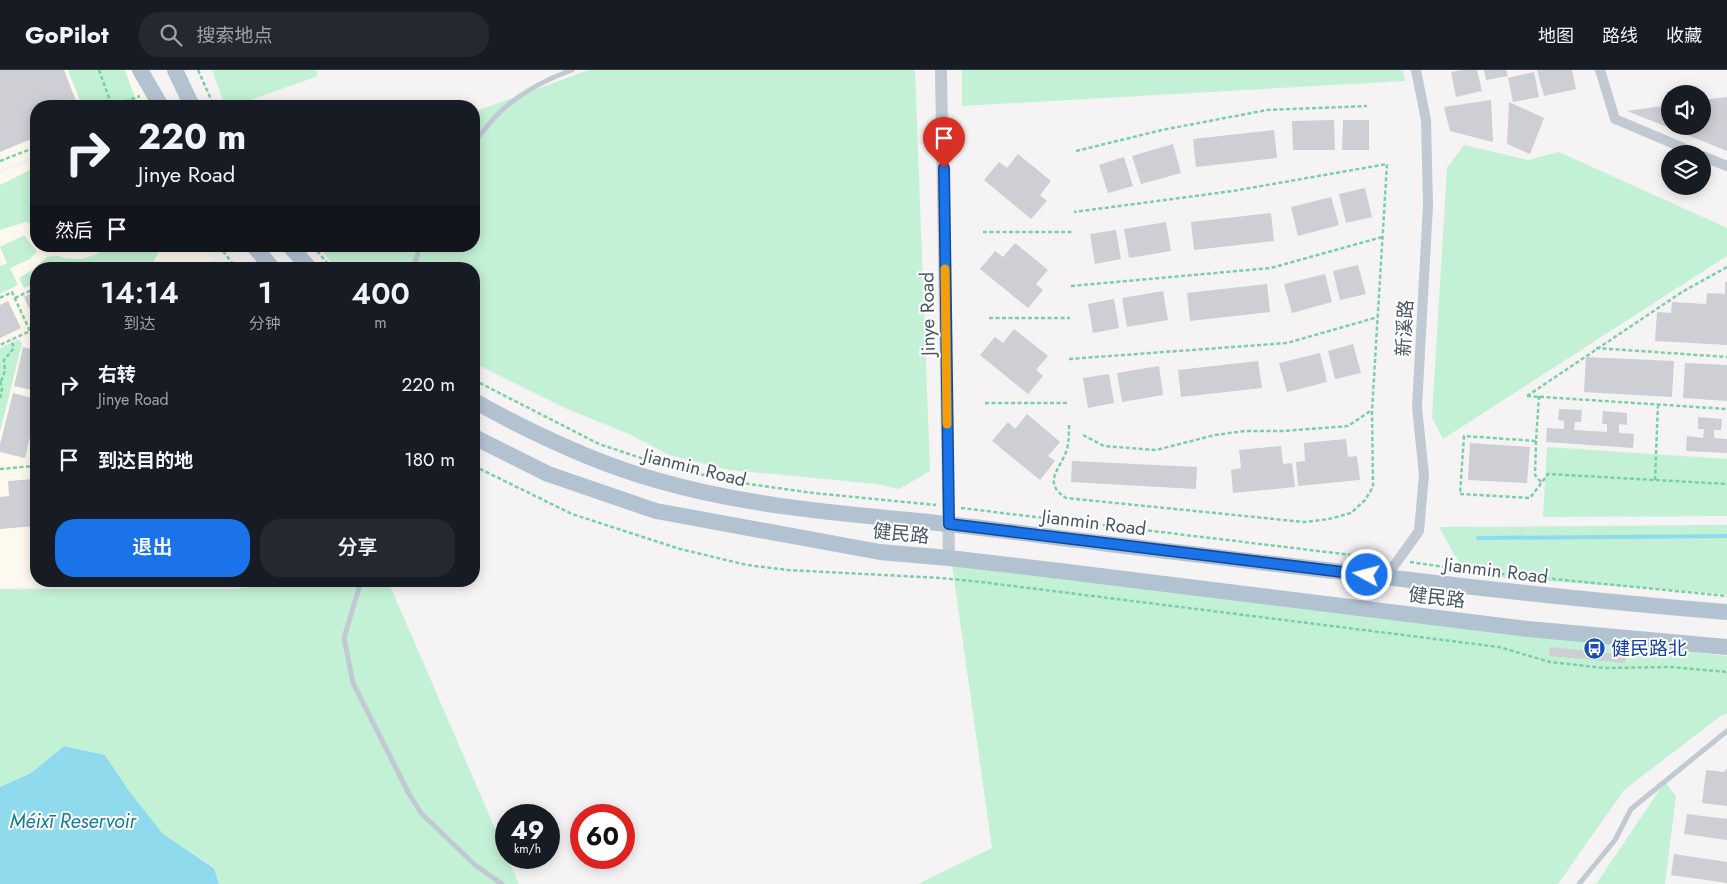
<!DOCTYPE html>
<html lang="zh">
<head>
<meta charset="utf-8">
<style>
	:root { --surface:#171b24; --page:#242831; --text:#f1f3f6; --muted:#9ea1a6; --line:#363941; --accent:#1a73e8 }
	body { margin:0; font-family:Jost,"Noto Sans SC",sans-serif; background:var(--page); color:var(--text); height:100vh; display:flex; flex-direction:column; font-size:19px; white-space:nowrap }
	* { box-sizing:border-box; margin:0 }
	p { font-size:16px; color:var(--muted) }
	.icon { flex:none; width:28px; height:28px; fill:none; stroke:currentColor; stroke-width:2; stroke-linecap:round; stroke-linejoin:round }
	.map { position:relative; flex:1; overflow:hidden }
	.side { position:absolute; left:30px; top:192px; width:450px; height:325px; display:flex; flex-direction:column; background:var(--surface); border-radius:20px; box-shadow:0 2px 12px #0003 }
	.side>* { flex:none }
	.banner { position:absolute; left:30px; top:30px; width:450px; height:152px; border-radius:20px; box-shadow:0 2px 12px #0003; background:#171b24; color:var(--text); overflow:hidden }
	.fabs { position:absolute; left:1661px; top:15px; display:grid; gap:10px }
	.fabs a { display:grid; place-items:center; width:50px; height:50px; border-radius:50%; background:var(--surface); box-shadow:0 2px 12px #0003; font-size:25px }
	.speed { position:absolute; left:495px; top:734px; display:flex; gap:10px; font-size:25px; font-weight:700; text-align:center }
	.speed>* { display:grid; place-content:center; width:65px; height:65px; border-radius:50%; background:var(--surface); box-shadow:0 2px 12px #0003; line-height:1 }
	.speed small { font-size:12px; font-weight:400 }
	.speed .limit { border:8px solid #d22; background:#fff; color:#111 }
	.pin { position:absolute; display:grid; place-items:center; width:42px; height:42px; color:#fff; margin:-51px -21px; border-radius:50% 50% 50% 0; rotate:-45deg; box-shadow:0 0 5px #0007 }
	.pin .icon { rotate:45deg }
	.me { position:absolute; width:55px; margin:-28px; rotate:277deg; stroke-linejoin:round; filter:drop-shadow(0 0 4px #0008) }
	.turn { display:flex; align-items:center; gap:18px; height:105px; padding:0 25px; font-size:22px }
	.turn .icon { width:65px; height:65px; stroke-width:2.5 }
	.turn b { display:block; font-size:35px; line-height:42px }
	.then { display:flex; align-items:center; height:48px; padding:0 25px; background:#0003; gap:10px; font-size:19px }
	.eta { display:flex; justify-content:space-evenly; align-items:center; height:85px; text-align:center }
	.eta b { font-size:30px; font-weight:600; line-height:35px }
	.cta { display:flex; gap:10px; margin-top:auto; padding:10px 25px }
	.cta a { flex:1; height:58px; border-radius:20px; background:var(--accent); color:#fff; font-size:20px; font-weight:600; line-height:58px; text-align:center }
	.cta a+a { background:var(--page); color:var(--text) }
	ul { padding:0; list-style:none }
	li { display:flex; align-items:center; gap:15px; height:75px; padding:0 25px }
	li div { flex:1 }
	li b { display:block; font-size:19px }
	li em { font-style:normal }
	header { display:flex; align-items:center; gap:30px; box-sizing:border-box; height:70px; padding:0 25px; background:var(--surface); border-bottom:1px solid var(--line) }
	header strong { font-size:24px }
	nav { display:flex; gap:28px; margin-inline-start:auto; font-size:18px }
	.search { width:350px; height:45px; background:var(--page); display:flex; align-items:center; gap:12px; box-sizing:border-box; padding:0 18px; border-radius:20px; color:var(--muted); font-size:19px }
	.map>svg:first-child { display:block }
	.commercial { fill:#fdf9ef }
	.green { fill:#c3f1d5 }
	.water { fill:#90daee }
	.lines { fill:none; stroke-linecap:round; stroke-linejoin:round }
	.stream { stroke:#90daee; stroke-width:4 }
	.building { fill:#cdcfd5 }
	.path { stroke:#7ad0a6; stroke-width:2.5; stroke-dasharray:4 2.5; stroke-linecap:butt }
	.service { stroke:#c1cad2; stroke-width:5 }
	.minor { stroke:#c1cad2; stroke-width:10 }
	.tertiary { stroke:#c1cad2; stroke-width:12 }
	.primary { stroke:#b3c2d1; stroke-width:16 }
	.route-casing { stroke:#114b97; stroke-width:12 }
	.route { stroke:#1a73e8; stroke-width:9 }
	.slow { stroke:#f59e0b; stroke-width:9 }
	.labels { text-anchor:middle; stroke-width:4; stroke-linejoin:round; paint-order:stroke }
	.street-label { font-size:19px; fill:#4a5661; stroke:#fff }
	.transit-label { font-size:19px; fill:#164399; stroke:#fff; text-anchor:start }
	.water-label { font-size:20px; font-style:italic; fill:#0c7c9b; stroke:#fff }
</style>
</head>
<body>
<header>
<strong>GoPilot</strong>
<div class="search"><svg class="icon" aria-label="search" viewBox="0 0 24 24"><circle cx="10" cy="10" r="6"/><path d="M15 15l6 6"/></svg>搜索地点</div>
<nav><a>地图</a><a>路线</a><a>收藏</a></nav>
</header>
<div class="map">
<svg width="1727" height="814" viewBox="0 0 1727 814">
	<rect width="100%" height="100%" fill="#f5f3f3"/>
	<path class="commercial" d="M0 0H137L151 36H36V85L0 100Z
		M36 89V176H203L217 199H36V511H279L234 517H0V104Z"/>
	<path class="green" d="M68 0H125L137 33 129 36H82Z
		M212 0H316L318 6 234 36H225Z
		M589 0H915L930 401 899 419 877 414 730 400 669 385 629 364 565 338 474 293V199H337L318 176H474V42Z
		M962 0H1403L1405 11 962 36Z
		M1464 75 1528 90 1559 82 1727 158V186L1443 369 1432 347 1447 98Z
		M36 97V156L26 152 0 160V115Z
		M24 165 37 182 30 189 10 198 18 215 0 224V196L7 193 0 177Z
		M109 176H162L149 199H36V213L24 218 19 208 33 200 47 187 58 186 64 188 81 189 95 185Z
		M19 269 22 274 0 362V278Z
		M1547 377 1727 389V446L1543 447Z
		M1727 455V524L1466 505 1439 457Z
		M952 495 1718 585 1727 586V644L1722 645 1624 720 1558 814H918L992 778Z
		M148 511H257L236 515 148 513Z
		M294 511H388L519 814H219L214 797 163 764 129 721 105 685 64 676 31 703 0 717V519H234Z
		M1665 712 1676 726 1665 814H1596Z"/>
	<path class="water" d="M64 676 105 685 129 721 163 764 214 798 219 814H0V717L31 703Z"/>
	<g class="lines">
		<path class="stream" d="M1478 468 1727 466"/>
	</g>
	<path class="building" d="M0 0H64L78 36H36V67L0 82Z
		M1462 0H1477L1482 21 1456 27 1451 2Z
		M1484 0H1506L1508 6 1486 10Z
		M1537 0H1572L1576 19 1544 26Z
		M1534 2 1539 27 1513 32 1508 8Z
		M1727 27V81L1627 41 1670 35V56H1702V30Z
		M1491 30 1493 72 1450 61 1444 37Z
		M1509 32 1544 48 1530 84 1507 74Z
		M1334 50 1335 80H1293L1292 51Z
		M1343 50H1369V80H1342Z
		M1274 60 1277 88 1196 97 1193 69Z
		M1173 74 1181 103 1141 114 1132 86Z
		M1018 84 1051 111 1040 125 1047 131 1031 149 984 110 999 92 1007 98Z
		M1124 87 1133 116 1108 123 1099 95Z
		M1365 118 1372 147 1346 153 1339 124Z
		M1331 127 1339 155 1298 166 1291 137Z
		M1271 143 1274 171 1194 180 1191 152Z
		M1166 152 1171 181 1129 188 1124 159Z
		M1116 160 1121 189 1095 194 1090 164Z
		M1015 173 1048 200 1036 214 1043 220 1028 238 980 199 995 181 1003 187Z
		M1358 195 1366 224 1340 230 1333 201Z
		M1325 204 1332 232 1292 243 1284 214Z
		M1725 212H1727V275L1655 271 1657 242 1671 243 1672 232 1706 234 1707 223 1725 224Z
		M1267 214 1270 242 1190 251 1187 223Z
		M36 221V253L24 227Z
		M1163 221 1168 250 1127 257 1122 228Z
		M1114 229 1119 258 1093 263 1088 234Z
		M8 231 21 258 0 268V235Z
		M1014 259 1048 286 1036 300 1043 306 1028 324 980 285 995 267 1003 273Z
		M1353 274 1361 303 1335 309 1328 281Z
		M23 277 36 280V321L14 316Z
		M1320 283 1327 312 1287 322 1279 293Z
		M1586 287 1674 291 1672 327 1584 322Z
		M1258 291 1262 318 1181 327 1178 300Z
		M1685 293 1727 295V331L1683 328Z
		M1159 296 1163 325 1122 332 1117 303Z
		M1109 304 1114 333 1088 338 1083 308Z
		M13 323 36 329V341L25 388 0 382V374Z
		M1559 339 1582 340 1581 352H1575L1574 360 1607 362V354H1602L1603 341 1627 343V355L1619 354V363L1634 364 1633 378 1546 372 1547 358 1564 359V351L1558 350Z
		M1027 344 1060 372 1048 386 1055 391 1040 410 992 371 1008 352 1015 359Z
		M1698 347 1722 349 1721 360H1714V368L1727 369V383L1686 381 1687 366 1703 368 1704 359H1698Z
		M1346 369 1348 387 1357 386 1360 410 1298 416 1296 392 1305 391 1304 373Z
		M1470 373 1530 377 1527 413 1468 410Z
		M1281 376 1283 394 1292 393 1295 417 1233 423 1231 400 1241 398 1239 380Z
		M1072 391 1197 397 1196 419 1071 412Z
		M33 409 36 456 0 459V427L9 426 8 411Z
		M1550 577 1626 585 1625 593 1549 586Z
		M1727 698V736L1702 733 1706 700 1724 702Z
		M1687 744 1727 749V770L1684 764Z
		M1674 784 1727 792V813L1671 805Z"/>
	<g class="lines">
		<path class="path" d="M99 0 112 36
			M198 0 214 36
			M113 36 140 26
			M1076 81 1162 60 1267 40 1367 36
			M0 91 36 77
			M983 162H1073
			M219 176 237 199
			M313 176 332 199
			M1071 216 1271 198 1382 167
			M0 228 12 222 30 261 0 275
			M15 228 36 218
			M989 248H1070
			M1596 278 1727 287
			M1069 289 1287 273 1378 247
			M474 310 599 374 659 394 728 411 813 423 936 435
			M1 311 5 301 4 290 14 278 11 270
			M1527 326 1682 222 1727 197
			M1527 326 1727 339
			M1539 326 1536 371 1464 366 1460 424 1530 428 1548 404 1727 414
			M0 328 2 319 0 310
			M985 333H1067
			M1069 355C1069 363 1069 371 1067 379 1061 399 1041 412 1066 428L1304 452 1329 449 1351 443 1365 430 1373 417 1372 340 1387 94 1233 121 1074 142
			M1083 365 1104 376 1156 380 1215 365 1245 361H1284L1348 356 1372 340
			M1536 371 1535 405 1541 412
			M474 396 572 444 680 479 747 495 788 500 941 508 981 512 1499 577 1550 592 1604 598 1670 597 1727 602
			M0 399 33 396 36 378
			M1655 410 1658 334
			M961 438 1385 489
			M1410 492 1472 501 1727 526"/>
		<path class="service" d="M474 72C482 63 490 52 499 43 519 24 547 9 572 0
			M413 199 420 176
			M361 511 344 568 353 613 408 722 421 743 475 795 502 814
			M1579 814 1615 770 1631 739 1727 661"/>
		<path class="minor" d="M1600 0 1615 49 1698 84
			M1702 86 1727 96
			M1386 507 1419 461 1424 405 1417 337 1428 135 1426 50 1416 0"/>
		<path class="tertiary" d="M941 0 949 488"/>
		<path class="primary" d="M140 0 161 36
			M175 0 192 36
			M254 176 273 199
			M290 176 310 199
			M474 331C532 363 592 392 656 410 745 436 837 443 929 452 986 458 1044 466 1101 473 1310 498 1518 525 1727 542
			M474 367 548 404 656 441 880 482 949 488 1052 500 1528 559 1727 577"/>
	</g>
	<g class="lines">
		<defs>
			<path id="route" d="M944 98 949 454 1367 505"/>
		</defs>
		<use href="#route" class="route-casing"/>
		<use href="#route" class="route"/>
		<path class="slow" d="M945 199 947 354"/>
	</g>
	<defs>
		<symbol id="bus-disc" viewBox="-11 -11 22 22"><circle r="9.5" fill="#1a4fb4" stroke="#fff"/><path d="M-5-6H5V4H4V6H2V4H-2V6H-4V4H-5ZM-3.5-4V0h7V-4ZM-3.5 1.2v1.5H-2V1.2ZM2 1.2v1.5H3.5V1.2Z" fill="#fff"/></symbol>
	</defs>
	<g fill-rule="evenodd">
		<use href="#bus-disc" x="1582" y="566" width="25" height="25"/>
	</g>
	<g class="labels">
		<g class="street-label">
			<text transform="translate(927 244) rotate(-91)" y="7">Jinye Road</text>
			<text transform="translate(1404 258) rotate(-87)" y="7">新溪路</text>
			<text transform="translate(695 397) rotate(14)" y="7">Jianmin Road</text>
			<text transform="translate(1094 452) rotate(7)" y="7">Jianmin Road</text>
			<text transform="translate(901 463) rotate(6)" y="7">健民路</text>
			<text transform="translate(1496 500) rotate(7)" y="7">Jianmin Road</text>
			<text transform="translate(1437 527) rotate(7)" y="7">健民路</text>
		</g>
		<g class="transit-label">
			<text x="1611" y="585">健民路北</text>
		</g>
		<g class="water-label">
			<text x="73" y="758">Méixī Reservoir</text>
		</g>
	</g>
</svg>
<div class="fabs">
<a><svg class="icon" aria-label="sound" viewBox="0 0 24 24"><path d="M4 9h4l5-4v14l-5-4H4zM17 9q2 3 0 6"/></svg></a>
<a><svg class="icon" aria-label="layers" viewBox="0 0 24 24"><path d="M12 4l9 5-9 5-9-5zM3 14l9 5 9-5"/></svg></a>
</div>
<div class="speed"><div>49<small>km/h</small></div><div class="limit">60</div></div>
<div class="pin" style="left:944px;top:98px;background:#d93025"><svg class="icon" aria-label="arrive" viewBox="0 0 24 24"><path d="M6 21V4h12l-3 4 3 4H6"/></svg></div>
<svg class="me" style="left:1367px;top:505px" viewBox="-20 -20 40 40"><circle r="17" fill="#1a73e8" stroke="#fff" stroke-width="3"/><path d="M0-11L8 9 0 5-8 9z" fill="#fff"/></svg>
<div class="banner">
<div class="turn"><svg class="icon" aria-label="right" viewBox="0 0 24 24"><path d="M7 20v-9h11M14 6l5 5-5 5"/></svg><div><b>220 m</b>Jinye Road</div></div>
<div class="then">然后<svg class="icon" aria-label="arrive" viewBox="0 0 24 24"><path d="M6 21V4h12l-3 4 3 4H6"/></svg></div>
</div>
<section class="side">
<div class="eta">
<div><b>14:14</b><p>到达</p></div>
<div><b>1</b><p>分钟</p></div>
<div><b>400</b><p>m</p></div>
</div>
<ul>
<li><svg class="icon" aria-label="right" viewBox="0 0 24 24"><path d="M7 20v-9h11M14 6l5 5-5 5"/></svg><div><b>右转</b><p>Jinye Road</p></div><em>220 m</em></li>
<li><svg class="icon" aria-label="arrive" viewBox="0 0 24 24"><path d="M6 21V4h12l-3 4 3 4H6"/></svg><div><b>到达目的地</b></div><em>180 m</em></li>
</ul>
<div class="cta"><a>退出</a><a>分享</a></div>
</section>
</div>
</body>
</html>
